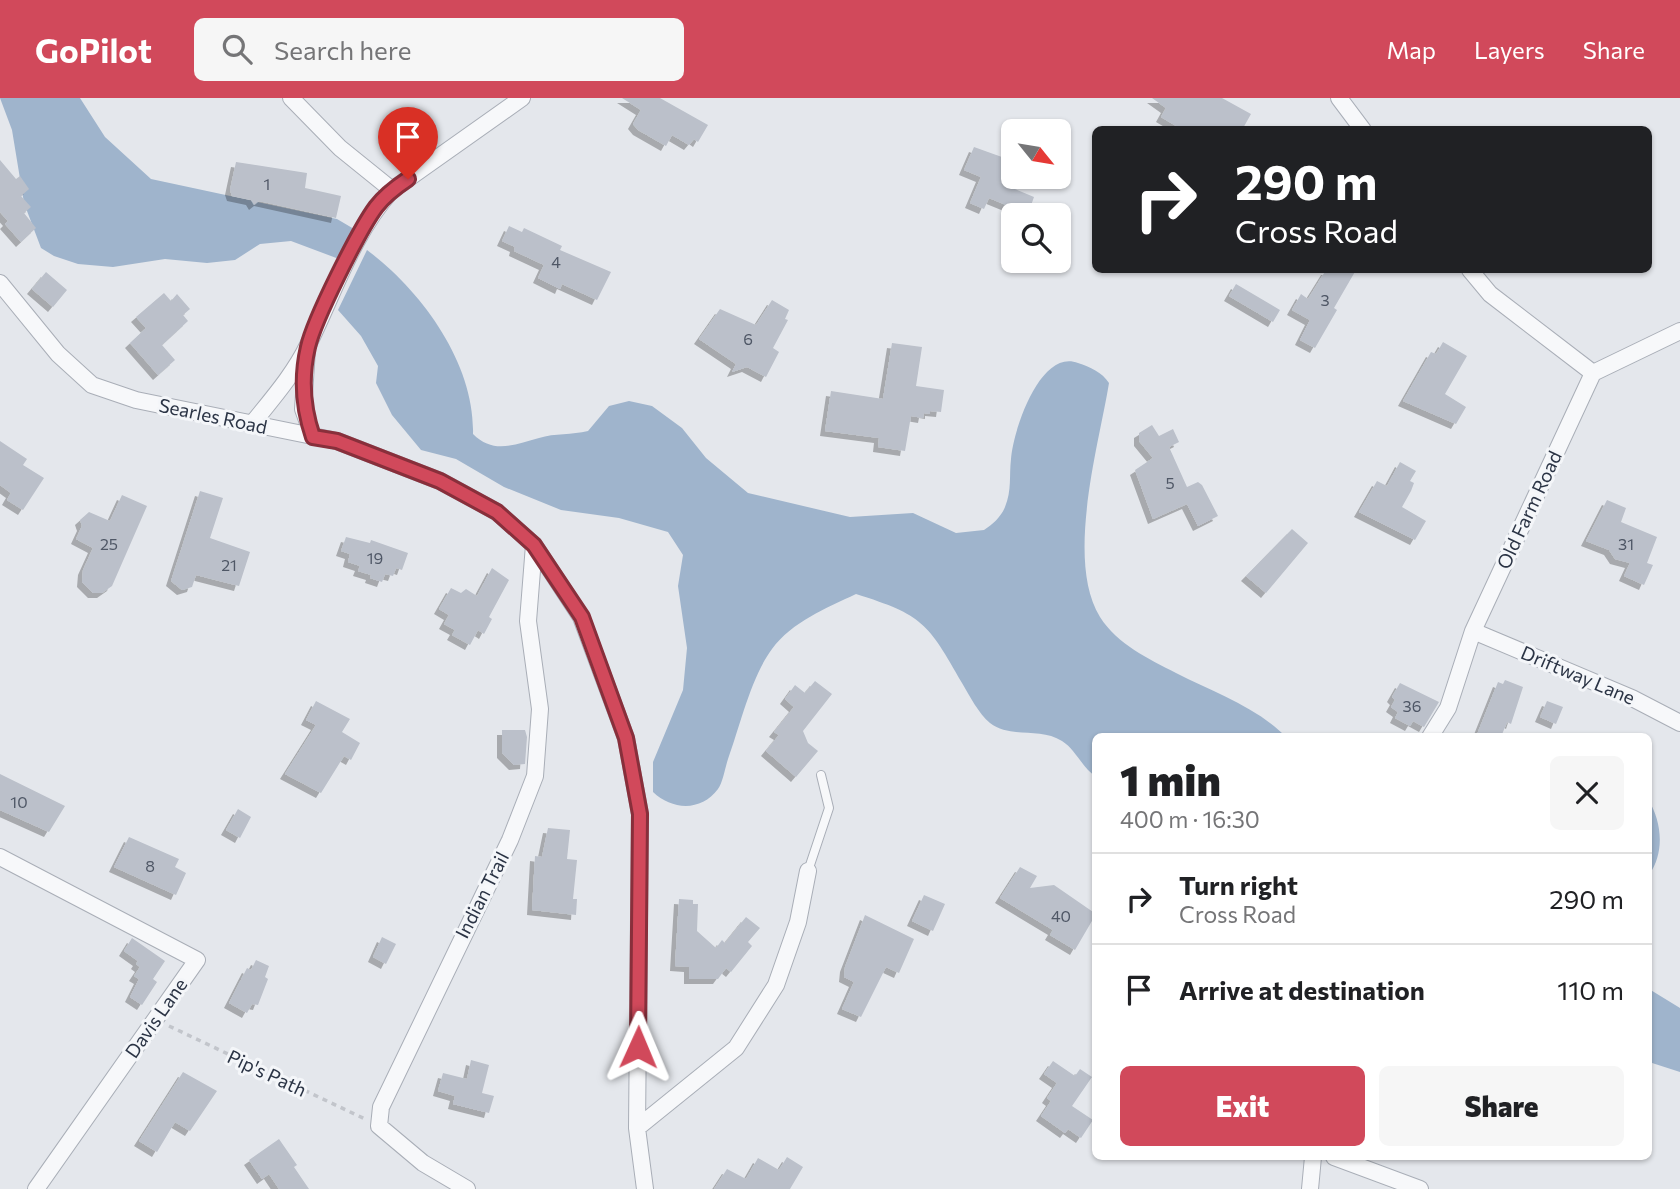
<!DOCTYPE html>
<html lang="en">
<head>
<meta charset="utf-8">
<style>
	:root { --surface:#fff; --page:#f6f6f6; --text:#202124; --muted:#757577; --line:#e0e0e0; --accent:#d1495b }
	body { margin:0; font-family:Commissioner,sans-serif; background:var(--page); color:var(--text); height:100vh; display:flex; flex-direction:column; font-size:26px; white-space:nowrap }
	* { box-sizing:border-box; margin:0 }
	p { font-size:23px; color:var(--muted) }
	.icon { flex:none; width:38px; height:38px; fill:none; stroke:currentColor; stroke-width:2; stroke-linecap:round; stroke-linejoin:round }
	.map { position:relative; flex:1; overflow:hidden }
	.drawer { position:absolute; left:1092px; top:635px; width:560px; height:427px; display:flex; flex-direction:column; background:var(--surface); border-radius:10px; box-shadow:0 2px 5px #0004 }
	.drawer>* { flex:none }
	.top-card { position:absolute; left:1092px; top:28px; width:560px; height:147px; border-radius:10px; box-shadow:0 2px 5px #0004; background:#202124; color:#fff; overflow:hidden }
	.needle { width:46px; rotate:120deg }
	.fabs { position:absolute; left:1001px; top:21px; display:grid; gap:14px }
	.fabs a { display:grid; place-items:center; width:70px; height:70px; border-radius:10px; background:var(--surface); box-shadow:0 2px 5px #0004; font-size:35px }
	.pin { position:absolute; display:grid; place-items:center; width:60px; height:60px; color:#fff; margin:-72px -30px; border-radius:50% 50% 50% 0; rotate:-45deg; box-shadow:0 0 7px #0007 }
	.pin .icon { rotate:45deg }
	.me { position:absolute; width:77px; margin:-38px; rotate:1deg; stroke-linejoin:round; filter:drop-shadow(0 0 5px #0008) }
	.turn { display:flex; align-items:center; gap:24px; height:147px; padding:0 28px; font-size:32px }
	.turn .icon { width:91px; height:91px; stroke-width:2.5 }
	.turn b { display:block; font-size:49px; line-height:60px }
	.round { display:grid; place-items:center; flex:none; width:74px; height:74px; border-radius:10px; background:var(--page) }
	.overview { display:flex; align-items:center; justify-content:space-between; height:119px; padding:0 28px }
	h1 { font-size:42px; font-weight:800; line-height:52px }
	.cta { display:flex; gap:14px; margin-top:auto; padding:14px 28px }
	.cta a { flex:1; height:80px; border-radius:10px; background:var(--accent); color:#fff; font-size:28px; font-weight:800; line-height:80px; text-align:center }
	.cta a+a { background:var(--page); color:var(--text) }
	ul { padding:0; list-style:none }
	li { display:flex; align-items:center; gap:21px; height:91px; padding:0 28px; border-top:2px solid var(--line) }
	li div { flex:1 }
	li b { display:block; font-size:26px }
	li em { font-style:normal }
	header { display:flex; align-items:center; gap:42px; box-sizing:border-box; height:98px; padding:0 35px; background:var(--accent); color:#fff }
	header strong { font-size:33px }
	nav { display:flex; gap:38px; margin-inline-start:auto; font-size:24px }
	.search { width:490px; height:63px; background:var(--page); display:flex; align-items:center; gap:18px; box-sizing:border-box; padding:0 24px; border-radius:10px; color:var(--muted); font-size:26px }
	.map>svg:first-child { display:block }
	.water { fill:#9fb4cc }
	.building { fill:#bbc0ca; filter:url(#shadow) }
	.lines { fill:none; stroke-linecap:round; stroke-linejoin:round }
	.service-casing { stroke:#a9aeb7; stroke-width:10 }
	.minor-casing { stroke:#a9aeb7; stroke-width:18 }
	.path { stroke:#c2c5cb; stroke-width:3.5; stroke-dasharray:5 5; stroke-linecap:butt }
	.service { stroke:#f7f8fa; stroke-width:8 }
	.minor { stroke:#f7f8fa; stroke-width:16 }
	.route-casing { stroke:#882f3b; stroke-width:18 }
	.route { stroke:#d1495b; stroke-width:12 }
	.labels { text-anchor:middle; stroke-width:6; stroke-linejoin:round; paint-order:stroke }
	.number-label { font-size:16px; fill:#4f5766 }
	.street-label { font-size:19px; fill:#2b3445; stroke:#f4f6f9 }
</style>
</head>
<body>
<header>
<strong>GoPilot</strong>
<div class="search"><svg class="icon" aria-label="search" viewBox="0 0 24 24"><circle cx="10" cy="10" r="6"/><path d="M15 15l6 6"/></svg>Search here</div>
<nav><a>Map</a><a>Layers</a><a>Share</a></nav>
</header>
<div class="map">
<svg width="1680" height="1091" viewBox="0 0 1680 1091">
	<defs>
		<filter id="shadow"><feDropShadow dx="-5" dy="5" stdDeviation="0" flood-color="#0004"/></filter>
	</defs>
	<rect width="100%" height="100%" fill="#e4e7ec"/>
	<path class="water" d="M0 0H80L105 39 151 81 337 121 354 131 339 161 291 143 260 146 235 162 207 165 165 161 113 169 78 166 54 158 41 150 24 105 12 32Z
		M367 152C422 193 475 266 473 336 494 357 515 346 539 340 555 335 572 337 588 333L609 308 629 303 652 308 682 330 706 360 748 395 850 419 913 415 956 435 984 432C993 426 1001 419 1005 409 1012 392 1009 378 1011 361 1013 333 1040 250 1078 265 1090 269 1102 274 1109 285 1099 347 1065 462 1100 519 1117 546 1149 561 1176 575 1213 594 1257 609 1286 639H1096L1095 678C1082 669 1075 651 1062 643 1040 629 1011 641 990 625 979 616 969 597 962 585 928 525 923 517 856 496 826 510 792 524 772 551 751 579 740 628 728 661 725 670 723 684 718 691 701 714 672 712 653 694V664L683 592 687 550 678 488 683 457 668 434 619 420 561 412 504 389 456 361 421 352 392 317 376 285 378 268 361 238 338 212Z
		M1648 701C1662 724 1665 754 1649 777Z
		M1649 891 1680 910V974L1649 964Z"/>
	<path class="building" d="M622 0H660L708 27 698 44 694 41 689 47 672 37 666 48 638 32 633 26 641 12Z
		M1152 0H1222L1251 16 1242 32H1183L1161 19 1166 10Z
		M974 49 1013 63V84L1017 85 1015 91 1034 99 1028 116 989 100 984 111 970 105 981 79 964 72Z
		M0 62 16 81 20 78 29 91 21 98 31 109 24 115 36 130 21 144 5 126 8 123 0 114Z
		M236 64 307 75 305 90 341 98 336 120 259 103 254 107 251 102 232 98 230 92Z
		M509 128 522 134 524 130 562 148 560 152 611 174 597 202 562 186 560 191 538 180 544 167 514 153 515 149 502 143Z
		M1326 172H1356L1334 210 1337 212 1315 250 1300 242 1310 222 1292 212 1301 196 1308 201Z
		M46 174 67 192 53 209 32 191Z
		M1236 186 1280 212 1273 224 1229 198Z
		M164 195 171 203 177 196 190 211 183 217 188 223 162 247 175 262 158 277 130 245 146 230 136 219Z
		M772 202 789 212 785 221 788 222 773 250 779 254 766 279 747 269 732 274 736 266 699 241 720 211 756 227Z
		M1443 244 1467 258 1445 296 1466 309 1456 326 1403 303 1431 254 1436 256Z
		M892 245 922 249 916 288 944 292 941 314 930 313V316L924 315 923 320 911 318 905 353 878 349 879 340 825 333 831 293 883 301Z
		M1152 327 1159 338 1173 331 1179 344 1169 349 1187 389 1198 384 1202 387 1218 418 1198 428 1187 406 1153 421 1135 372 1153 360 1139 343V335Z
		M0 343 27 361 23 367 44 380 23 412 7 402 11 395 0 387Z
		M1400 364 1416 373 1410 383 1414 385 1411 393 1402 409 1426 423 1415 442 1359 414 1377 383 1387 388Z
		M200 393 223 400 210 440 250 454 239 488 196 477 192 489 182 492 171 483Z
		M122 397 147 408 112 488 102 495H93L82 484 83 472 93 450 76 441 82 428 80 422 89 414 110 423Z
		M1607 402 1626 410 1621 424 1657 439 1647 465 1653 467 1644 487 1624 478 1630 465 1615 461 1609 452 1586 443Z
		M1292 431 1308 445 1266 495 1246 478Z
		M346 439 370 445 371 442 408 455 402 472 396 470 393 478 385 476 382 484 370 480 371 477 358 473 360 468 348 464 350 456 341 453Z
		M492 470 509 482 489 519 492 521 484 536 478 532 470 547 452 537 455 532 444 526 449 517 439 511 451 490 461 495 466 491 477 498Z
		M1505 582 1523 589 1511 626 1507 624 1501 639H1476L1498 584 1503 586Z
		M815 583 832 596 803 633 808 645 818 653 796 679 766 653 779 637 774 634 794 609 785 601 795 587 805 595Z
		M1400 585 1439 604 1424 629 1413 623 1410 628 1395 620 1398 614 1391 609 1395 602 1392 599Z
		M316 603 350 621 342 634 360 645 351 662 344 658 321 695 285 676 316 627 306 622Z
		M1547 603 1563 609 1556 626 1540 619Z
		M502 632H525L527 639 525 666 514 667 502 655Z
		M0 676 65 708 49 734 0 712Z
		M238 711 251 719 240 740 226 732Z
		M548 730 570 732 567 761 577 762 573 801H577L576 817 532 812 535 758 542 759Z
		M129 739 179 761 175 769 186 775 176 797 114 769Z
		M1020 769 1037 778 1030 790 1054 787 1096 816 1075 852 1050 837 1053 832 1000 800Z
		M924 797 945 806 933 833 912 823Z
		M679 801 693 802V806H698L697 833 716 850 722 842 725 845 746 819 760 830 748 844 752 848 731 874 726 870 718 881H689V869L675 868Z
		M865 817 914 841 899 875 886 869 861 919 842 911 854 884 844 879 845 869Z
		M382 839 396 846 386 866 373 859Z
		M132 840 165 863 153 881 157 884 142 907 130 899 139 881 134 878 140 869 136 866 138 863 124 853Z
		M256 862 269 868 265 879 268 881 258 907 252 906 247 915 229 905 247 870 251 872Z
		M471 962 489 967 482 995 494 998 489 1015 453 1006 455 998 438 993 443 975 467 981Z
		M1053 963 1075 978 1080 971 1092 979 1072 1008 1093 1022 1081 1040 1068 1031 1065 1035 1041 1018 1051 1003 1047 1000 1057 985 1044 976Z
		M183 974 217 993 190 1033 175 1024 157 1054 139 1043Z
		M279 1041 297 1067 294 1069 309 1091H279L269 1076 262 1081 249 1062Z
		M787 1059 803 1069 790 1091H714L727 1071 746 1081 758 1060 779 1072Z"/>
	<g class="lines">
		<defs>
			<path id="service" d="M808 773 829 710 821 677"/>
			<path id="minor" d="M291 0 340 50 392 92
				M1339 0 1363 32
				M1470 172 1490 196 1593 275
				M0 185 58 256 92 287 136 302 337 343 440 383 497 414 534 447 581 519 626 640 640 716 637 1030 645 1091
				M307 252 303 311 313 339
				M252 326C272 301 294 276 308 247 334 195 352 136 392 92L522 0
				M1473 533 1632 600 1680 625
				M1430 639 1448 610 1473 533 1593 275 1680 233
				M0 759 197 862 36 1091
				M637 1030 736 950 776 887 798 824 808 773
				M1334 1059 1420 1091
				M467 1091 423 1065 379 1028 381 1009 510 742 535 678 540 611 528 523 534 447
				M1310 1091 1313 1059"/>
		</defs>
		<use href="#service" class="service-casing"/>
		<use href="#minor" class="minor-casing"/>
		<path class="path" d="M169 928 365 1021"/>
		<use href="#service" class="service"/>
		<use href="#minor" class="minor"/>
	</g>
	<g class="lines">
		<defs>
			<path id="route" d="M408 81C396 89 385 97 376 109 359 132 314 222 308 249 301 279 303 310 313 339L337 343 440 383 497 414 534 447 582 519 626 640 640 716 638 949"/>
		</defs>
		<use href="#route" class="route-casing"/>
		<use href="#route" class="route"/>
	</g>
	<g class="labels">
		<g class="number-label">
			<text x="267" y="92">1</text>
			<text x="556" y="170">4</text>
			<text x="1325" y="208">3</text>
			<text x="748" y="247">6</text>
			<text x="1170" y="391">5</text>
			<text x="109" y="452">25</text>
			<text x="1626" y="452">31</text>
			<text x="375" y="466">19</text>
			<text x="229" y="473">21</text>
			<text x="1412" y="614">36</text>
			<text x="19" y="710">10</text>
			<text x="150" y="774">8</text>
			<text x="1061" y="824">40</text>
		</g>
		<g class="street-label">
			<text transform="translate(213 318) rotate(12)" y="7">Searles Road</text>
			<text transform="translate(1529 412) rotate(-65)" y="7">Old Farm Road</text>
			<text transform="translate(1578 577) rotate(23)" y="7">Driftway Lane</text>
			<text transform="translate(482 797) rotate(-63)" y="7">Indian Trail</text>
			<text transform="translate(156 920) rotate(-55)" y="7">Davis Lane</text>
			<text transform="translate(267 975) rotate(25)" y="7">Pip's Path</text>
		</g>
	</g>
</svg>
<div class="fabs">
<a><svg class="needle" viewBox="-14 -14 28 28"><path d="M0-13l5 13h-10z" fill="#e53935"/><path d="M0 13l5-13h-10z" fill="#757577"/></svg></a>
<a><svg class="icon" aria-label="search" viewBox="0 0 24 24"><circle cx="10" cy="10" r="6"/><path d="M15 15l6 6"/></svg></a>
</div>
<div class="pin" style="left:408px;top:81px;background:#d93025"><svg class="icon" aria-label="arrive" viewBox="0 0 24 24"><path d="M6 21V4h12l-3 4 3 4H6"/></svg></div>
<svg class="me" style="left:638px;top:949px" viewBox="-20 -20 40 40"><path d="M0-17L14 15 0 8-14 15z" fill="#d1495b" stroke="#fff" stroke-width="4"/></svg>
<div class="top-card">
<div class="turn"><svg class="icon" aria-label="right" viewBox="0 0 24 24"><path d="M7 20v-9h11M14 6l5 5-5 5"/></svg><div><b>290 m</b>Cross Road</div></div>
</div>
<section class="drawer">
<div class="overview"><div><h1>1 min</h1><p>400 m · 16:30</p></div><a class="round"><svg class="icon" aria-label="close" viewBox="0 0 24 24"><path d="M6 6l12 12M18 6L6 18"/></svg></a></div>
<ul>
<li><svg class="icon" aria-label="right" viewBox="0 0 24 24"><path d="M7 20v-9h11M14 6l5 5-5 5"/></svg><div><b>Turn right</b><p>Cross Road</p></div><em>290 m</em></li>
<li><svg class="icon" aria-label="arrive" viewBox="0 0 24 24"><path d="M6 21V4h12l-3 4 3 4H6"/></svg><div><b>Arrive at destination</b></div><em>110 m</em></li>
</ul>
<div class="cta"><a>Exit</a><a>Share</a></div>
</section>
</div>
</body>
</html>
